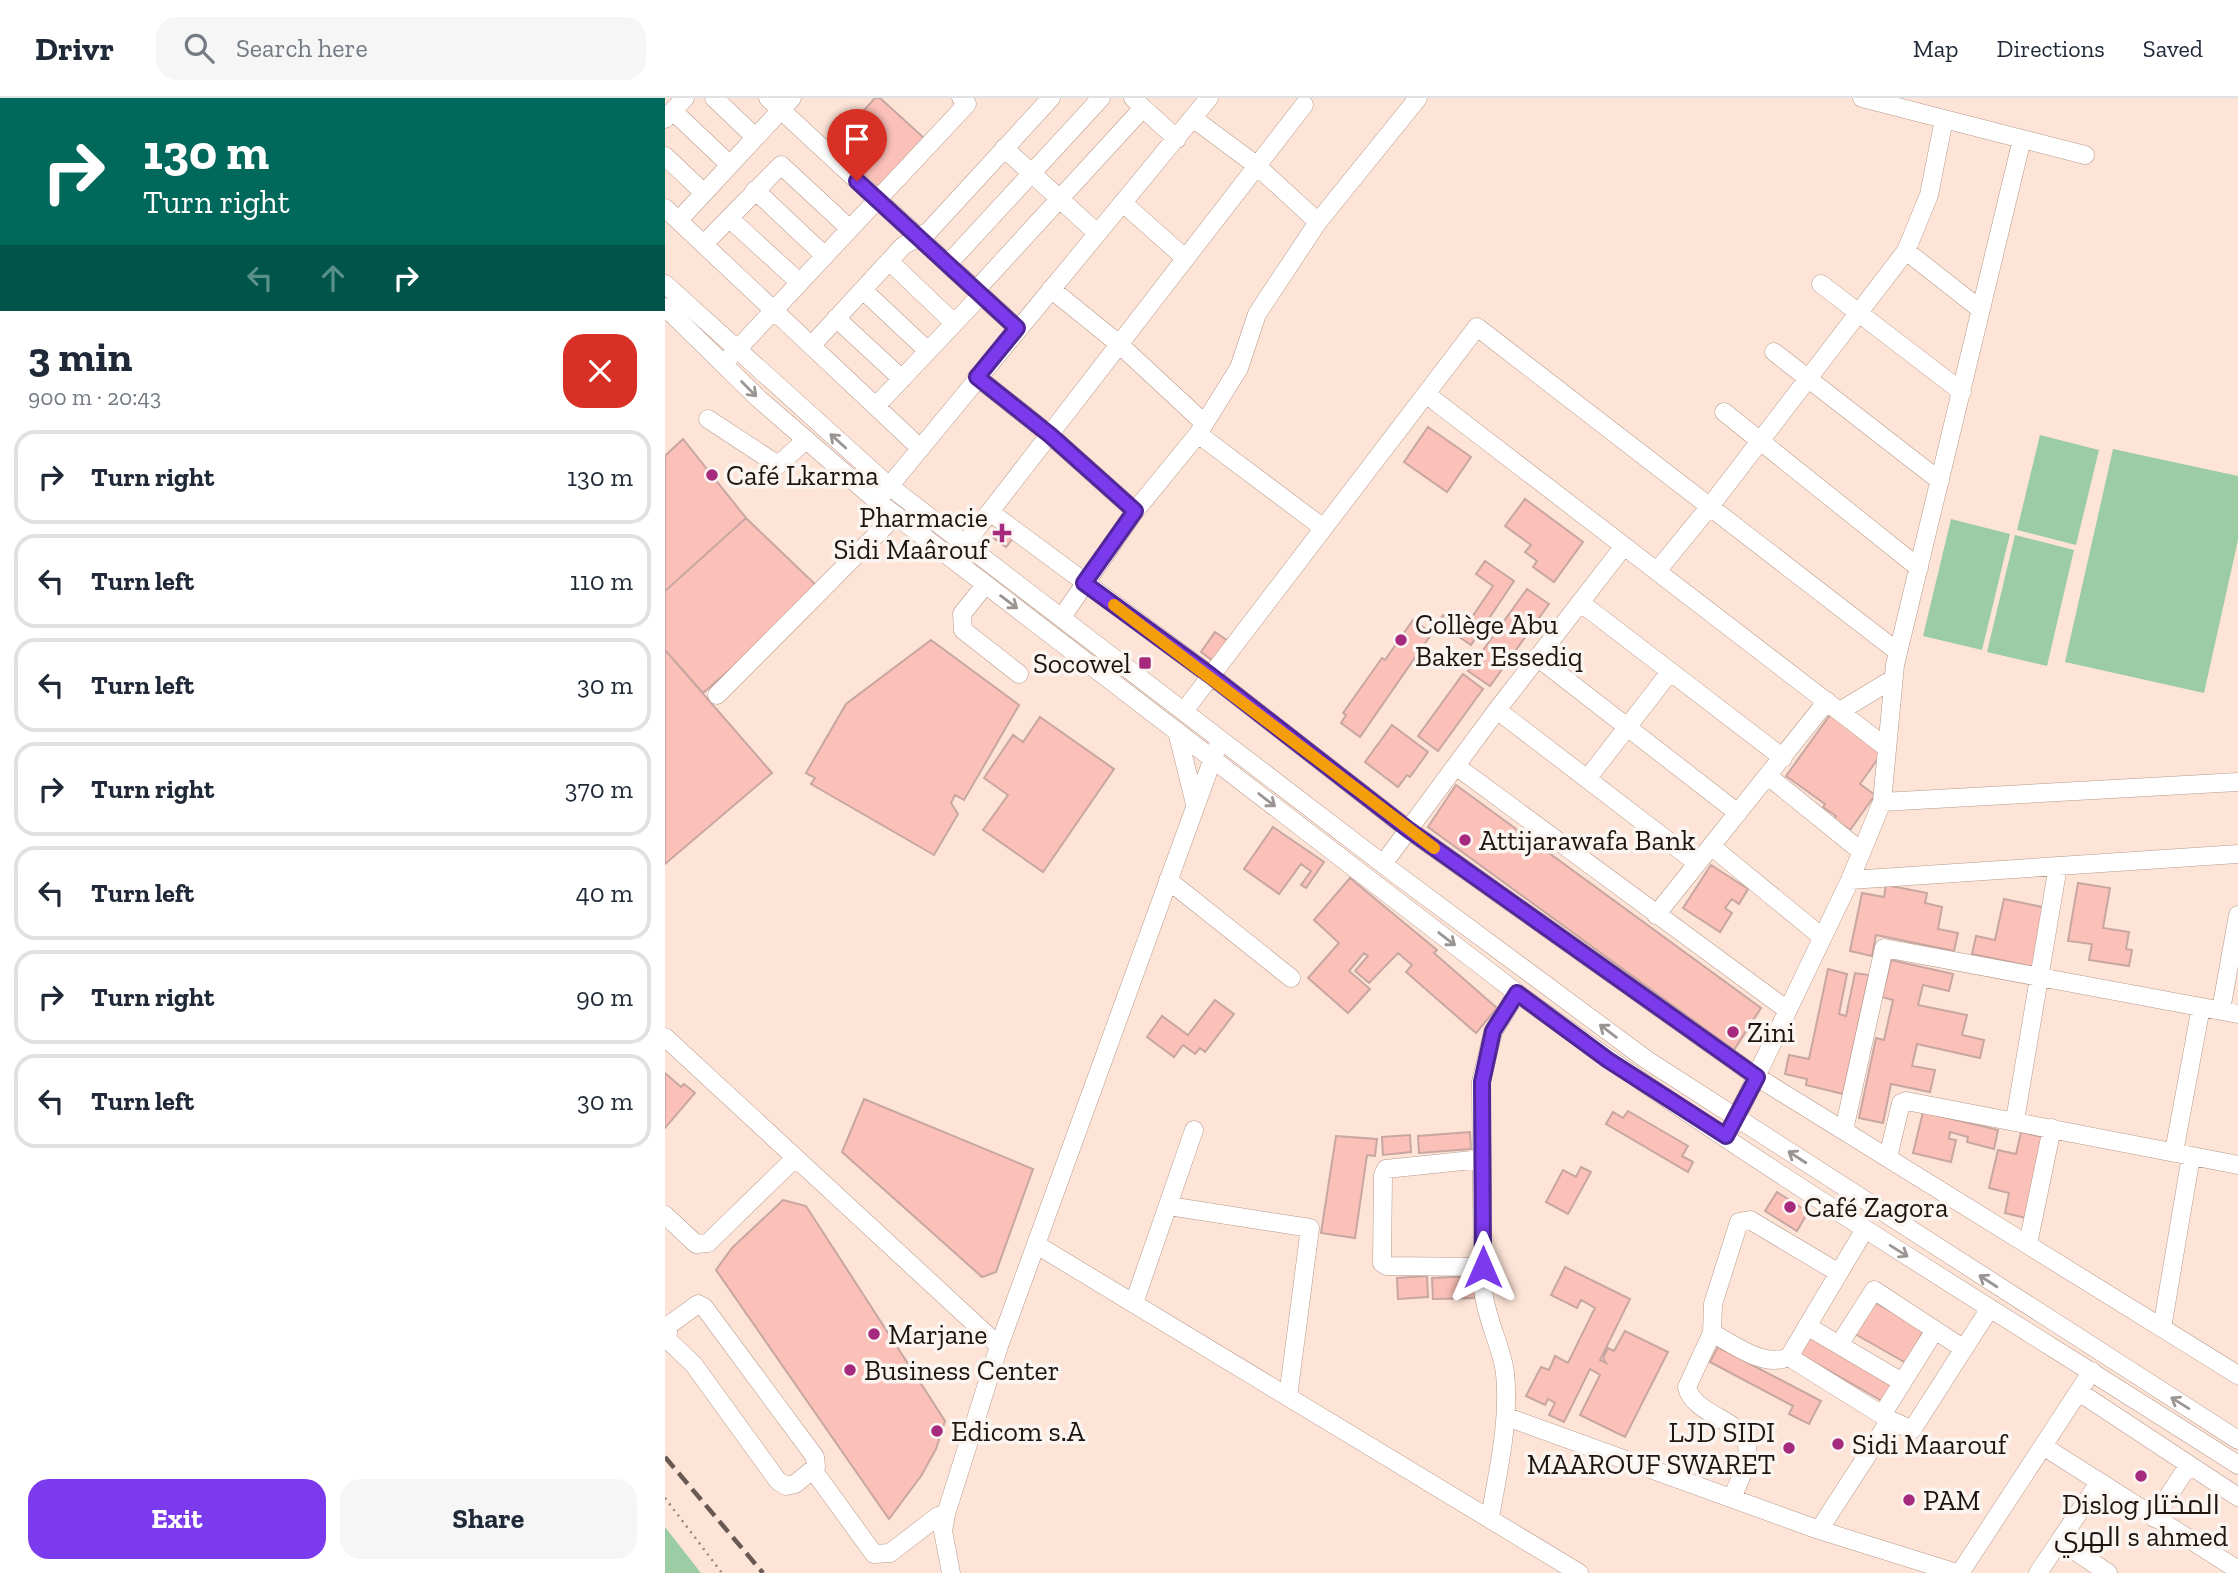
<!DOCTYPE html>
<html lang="en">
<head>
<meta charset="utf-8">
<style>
	:root { --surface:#fff; --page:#f6f6f7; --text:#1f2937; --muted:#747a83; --line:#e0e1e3; --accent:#7c3aed }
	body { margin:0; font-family:"Zilla Slab",Cairo,serif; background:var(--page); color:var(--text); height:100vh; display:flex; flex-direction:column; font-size:26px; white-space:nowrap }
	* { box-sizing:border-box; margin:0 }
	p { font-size:23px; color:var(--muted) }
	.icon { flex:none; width:38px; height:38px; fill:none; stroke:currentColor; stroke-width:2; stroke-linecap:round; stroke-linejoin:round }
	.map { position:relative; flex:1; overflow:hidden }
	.sheet { display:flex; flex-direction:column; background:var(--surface); width:665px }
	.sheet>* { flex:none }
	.banner { background:#00695c; color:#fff; overflow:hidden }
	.pin { position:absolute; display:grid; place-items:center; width:60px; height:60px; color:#fff; margin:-72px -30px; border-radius:50% 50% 50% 0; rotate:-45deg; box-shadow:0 0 7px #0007 }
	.pin .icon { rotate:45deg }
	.me { position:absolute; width:77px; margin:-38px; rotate:0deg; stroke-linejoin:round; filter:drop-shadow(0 0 5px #0008) }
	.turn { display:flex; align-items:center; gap:24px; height:147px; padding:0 28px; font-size:32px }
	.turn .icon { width:91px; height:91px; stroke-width:2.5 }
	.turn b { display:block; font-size:49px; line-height:60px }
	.lanes { display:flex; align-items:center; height:66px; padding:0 28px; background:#0003; justify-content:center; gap:35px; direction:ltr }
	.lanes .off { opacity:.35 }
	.round { display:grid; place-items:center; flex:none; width:74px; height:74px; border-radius:21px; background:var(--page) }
	.summary { display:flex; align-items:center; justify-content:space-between; height:119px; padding:0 28px }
	h1 { font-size:42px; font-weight:700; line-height:52px }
	.primary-button { display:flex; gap:14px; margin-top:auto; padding:14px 28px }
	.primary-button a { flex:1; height:80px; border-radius:21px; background:var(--accent); color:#fff; font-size:28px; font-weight:700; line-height:80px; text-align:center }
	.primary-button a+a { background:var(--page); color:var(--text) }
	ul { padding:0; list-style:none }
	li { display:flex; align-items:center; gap:21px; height:94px; margin:0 14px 10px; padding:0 14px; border:4px solid var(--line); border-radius:21px }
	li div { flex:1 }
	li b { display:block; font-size:26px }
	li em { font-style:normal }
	header { display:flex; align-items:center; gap:42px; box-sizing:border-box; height:98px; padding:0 35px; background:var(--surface); border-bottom:2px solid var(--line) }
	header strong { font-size:33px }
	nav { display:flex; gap:38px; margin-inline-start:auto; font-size:24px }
	.search { width:490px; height:63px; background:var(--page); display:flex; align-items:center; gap:18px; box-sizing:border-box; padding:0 24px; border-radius:21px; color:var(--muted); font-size:26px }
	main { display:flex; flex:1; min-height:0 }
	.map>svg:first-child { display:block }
	.green { fill:#9bcca3 }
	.building { fill:#fbc1b9; stroke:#c8a6a1; stroke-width:2 }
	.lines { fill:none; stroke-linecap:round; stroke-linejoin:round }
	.minor-casing { stroke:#b6998a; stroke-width:19 }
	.path { stroke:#98857c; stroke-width:2.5; stroke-dasharray:2 5; stroke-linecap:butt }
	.minor { stroke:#fff; stroke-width:18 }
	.rail { stroke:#695952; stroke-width:4.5; stroke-dasharray:14 7; stroke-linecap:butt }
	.oneway { stroke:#9a9593 }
	.route-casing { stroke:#51269a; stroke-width:18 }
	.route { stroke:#7c3aed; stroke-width:12 }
	.slow { stroke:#f59e0b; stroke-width:12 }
	.poi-dot { fill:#a5297d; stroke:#fbf5f2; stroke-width:2.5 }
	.labels { text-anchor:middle; stroke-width:7; stroke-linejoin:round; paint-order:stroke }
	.poi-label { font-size:28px; fill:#1f140f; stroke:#fbf5f2; text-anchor:start }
</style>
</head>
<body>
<header>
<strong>Drivr</strong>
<div class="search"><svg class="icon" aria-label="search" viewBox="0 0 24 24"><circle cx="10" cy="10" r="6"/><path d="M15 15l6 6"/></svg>Search here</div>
<nav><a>Map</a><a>Directions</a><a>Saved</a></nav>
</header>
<main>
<section class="sheet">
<div class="banner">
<div class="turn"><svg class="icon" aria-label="right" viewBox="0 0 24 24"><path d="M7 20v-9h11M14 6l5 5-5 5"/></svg><div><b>130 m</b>Turn right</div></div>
<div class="lanes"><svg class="icon off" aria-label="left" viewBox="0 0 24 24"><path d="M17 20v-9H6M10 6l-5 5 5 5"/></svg><svg class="icon off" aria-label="ahead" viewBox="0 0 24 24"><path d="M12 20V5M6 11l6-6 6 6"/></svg><svg class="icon" aria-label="right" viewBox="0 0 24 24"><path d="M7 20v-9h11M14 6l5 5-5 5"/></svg></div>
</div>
<div class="summary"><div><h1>3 min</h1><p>900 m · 20:43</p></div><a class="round" style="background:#d93025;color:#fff"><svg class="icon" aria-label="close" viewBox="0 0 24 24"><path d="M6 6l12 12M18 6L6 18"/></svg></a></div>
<ul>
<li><svg class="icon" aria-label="right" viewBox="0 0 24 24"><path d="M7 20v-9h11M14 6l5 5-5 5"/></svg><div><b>Turn right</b></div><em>130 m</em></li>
<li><svg class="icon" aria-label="left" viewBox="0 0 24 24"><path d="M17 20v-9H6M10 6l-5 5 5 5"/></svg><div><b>Turn left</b></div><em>110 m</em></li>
<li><svg class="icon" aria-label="left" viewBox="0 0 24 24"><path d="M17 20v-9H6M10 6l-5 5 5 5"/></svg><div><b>Turn left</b></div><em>30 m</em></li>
<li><svg class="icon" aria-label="right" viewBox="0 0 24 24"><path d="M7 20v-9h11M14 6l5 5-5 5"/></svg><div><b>Turn right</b></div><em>370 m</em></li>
<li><svg class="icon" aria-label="left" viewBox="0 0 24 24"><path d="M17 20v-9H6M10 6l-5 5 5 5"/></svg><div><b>Turn left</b></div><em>40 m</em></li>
<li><svg class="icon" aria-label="right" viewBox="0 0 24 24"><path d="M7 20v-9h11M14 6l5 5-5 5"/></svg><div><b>Turn right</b></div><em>90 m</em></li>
<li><svg class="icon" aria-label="left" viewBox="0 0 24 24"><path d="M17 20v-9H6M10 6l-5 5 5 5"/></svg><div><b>Turn left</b></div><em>30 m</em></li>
</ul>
<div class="primary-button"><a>Exit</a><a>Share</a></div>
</section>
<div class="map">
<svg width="1573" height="1475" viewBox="0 0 1573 1475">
	<rect width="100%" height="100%" fill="#fde4d7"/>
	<path class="green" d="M1375 337 1434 352 1411 447 1352 432Z
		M1448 351 1573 378V442L1539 595 1400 564Z
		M1286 421 1345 436 1317 552 1258 538Z
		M1350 437 1409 452 1382 568 1322 554Z
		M0 1429 36 1475H0Z"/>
	<path class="building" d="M210 0H215L259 40 210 93 165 50Z
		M763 329 806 359 782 394 739 364Z
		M18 341 81 420 0 493V358Z
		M860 401 918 444 889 484 868 469 872 463 860 454 866 447 840 428Z
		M81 420 156 492 38 595 0 552V493Z
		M336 424 352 435 341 449 326 438Z
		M820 463 849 483 806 547 773 524 778 517 787 523 792 517 803 525 828 488 811 476Z
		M862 491 884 506 825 588 803 573Z
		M748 522 767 535 695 639 676 625 681 617 678 615 717 560 720 562Z
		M550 534 566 545 551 565 536 554Z
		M266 542 354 607 299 702 290 697 286 705 293 716 269 757 146 686 150 680 141 675 181 606Z
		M0 552 107 675 0 766Z
		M798 576 818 591 773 653 753 638Z
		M1165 617 1217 655 1195 686 1210 697 1185 732 1169 721 1171 718 1158 709 1160 706 1121 678Z
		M375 619 449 671 378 774 318 732 343 697 319 680 348 637 358 644Z
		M727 627 763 654 745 679 742 677 733 689 700 664Z
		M791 687 1096 910 1069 952 763 729Z
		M608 729 659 764 641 790 636 787 646 773 636 766 614 796 579 771Z
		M1046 767 1083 791 1074 806 1067 801 1060 810 1067 815 1055 834 1018 810Z
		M685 780 772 852 769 855 832 910 811 935 741 874 747 867 733 855 704 885 690 873 703 858 699 855 684 873 705 891 683 915 643 880 674 845 649 822Z
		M1413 785 1445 790 1438 830 1464 834 1461 851 1467 852 1464 868 1424 862 1427 846 1403 843Z
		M1221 787 1262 795 1260 805 1277 809 1273 831 1293 835 1289 853 1211 837 1207 858 1185 853 1197 795 1219 799Z
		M1339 801 1382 810 1369 869 1307 856 1311 838 1330 842Z
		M1226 862 1288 876 1284 893 1258 887 1253 907 1302 917 1297 937 1319 942 1315 960 1252 946 1247 968 1270 972 1265 994 1226 986 1218 1025 1194 1020 1211 940 1219 942 1228 902 1217 899Z
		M1163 871 1182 876 1174 916 1181 918 1190 875 1204 877 1178 996 1141 987 1142 981 1120 976 1124 957 1144 961Z
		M550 902 569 916 540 954 535 950 530 956 518 947 509 959 482 939 497 918 523 937Z
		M0 975 16 989 19 986 30 995 0 1030Z
		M199 1001 368 1071 331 1174 317 1179 177 1054Z
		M963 1013 1023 1048 1017 1058 1028 1064 1023 1074 941 1026 948 1014 958 1020Z
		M1258 1014 1333 1032 1329 1051 1302 1044 1303 1039 1285 1034 1284 1041 1291 1042 1286 1064 1248 1055Z
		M805 1034 806 1051 754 1055 753 1038Z
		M1356 1034 1381 1040 1361 1120 1340 1115 1344 1095 1324 1090 1333 1052 1351 1056Z
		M745 1037 746 1054 718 1057 717 1039Z
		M671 1038 712 1041 710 1058 702 1057 690 1140 656 1135Z
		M916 1069 926 1074 903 1116 881 1104 898 1072 911 1079Z
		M1112 1094 1143 1114 1132 1133 1100 1113Z
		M118 1102 141 1108 280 1323 271 1351 256 1378 224 1421 51 1172 67 1150Z
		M900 1169 965 1201 935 1262 941 1265 938 1260 943 1250 949 1253 960 1233 1003 1254 960 1339 915 1317 935 1277 925 1271 899 1324 884 1317 890 1305 883 1301 880 1307 861 1298 876 1269 884 1272 890 1258 903 1265 930 1210 916 1202 912 1210 886 1197Z
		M762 1178 763 1199 733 1201 732 1180Z
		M809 1178 810 1200 768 1201 767 1180Z
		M1209 1204 1259 1232 1241 1265 1190 1236Z
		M1145 1239 1227 1286 1217 1303 1135 1256Z
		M1053 1249 1156 1303 1144 1326 1124 1316 1128 1308 1045 1264Z"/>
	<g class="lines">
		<defs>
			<path id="minor" d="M49 0 90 39
				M103 0 352 230
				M1197 0 1420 57
				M478 10 512 41
				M8 13 65 67
				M0 21 20 0
				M529 21 591 67 653 124
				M339 50 432 135
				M0 58 39 95
				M90 92 159 157
				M458 105 520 160
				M0 110 255 350
				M64 120 134 184
				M14 122 127 0
				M39 146 116 67 184 130
				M1241 153 1315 211
				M224 163 289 225
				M283 166 436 0
				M0 186 224 388 735 779 982 962 1573 1342
				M1156 186 1297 294
				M386 191 454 246 539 325
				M198 192 263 253
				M311 192 478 10 468 0
				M0 209 94 301 212 403 852 895C1084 1065 1331 1212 1573 1367
				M171 220 237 281
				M147 247 238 148 264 133 386 0
				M1109 254 1275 383
				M66 258 302 6 296 0
				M312 279 385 337 470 413
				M761 296 1222 650
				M212 307 316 197
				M1059 314 1254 470
				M43 321 113 367 141 342
				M533 336 657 429
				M217 397 544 0
				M325 414 545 577 744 732 1092 979 1573 1277
				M300 446 639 7
				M992 473 1046 407 1241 153 1264 97 1279 21
				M320 487 297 516 298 532 354 576
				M916 505 1118 660
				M397 519 470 413 533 336 574 270 592 216 653 124 753 0
				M872 559 1073 715
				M52 597 231 417
				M832 612 1032 765
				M519 613 812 229 1233 554
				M1175 613 1228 581
				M512 633 530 706
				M791 668 1121 911
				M1103 678 1197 754
				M922 681 1005 574
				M1217 704 1573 684
				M1046 748 1157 839
				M718 766 832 612 959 448
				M503 782 626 880
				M1185 782 1573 756
				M991 817 1162 603
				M1556 912 1573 817
				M0 939 334 1248
				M1350 1022 1393 768
				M1067 1029 1185 782 1217 704 1230 567 1357 41
				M1179 1032 1219 850 1573 916
				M1509 1054 1536 909
				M1223 1059 1236 1005 1241 1003 1573 1067
				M817 1061 721 1071 718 1077 717 1165 722 1168 818 1169
				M504 1108 645 1130 623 1299
				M0 1117 31 1146 43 1145 130 1060
				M1363 1146 1387 1030
				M372 1147 914 1475
				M469 1205 529 1032
				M33 1206 39 1209 150 1359 151 1369 130 1386 121 1388 113 1383 29 1267 2 1241 4 1227Z
				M1142 1228 1237 1284
				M1497 1230 1526 1058
				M1047 1235C1070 1247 1098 1270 1124 1259L1200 1131
				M1174 1247 1209 1192 1299 1251
				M1124 1259 1225 1322 1247 1332 1325 1210
				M1414 1294 1573 1399
				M1217 1317 1270 1232
				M842 1319 1154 1432 1292 1475
				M1378 1348 1573 1472
				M148 1372 209 1456 225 1455 273 1418 281 1416
				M1067 1400C1073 1385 1085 1364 1082 1348 1079 1322 1028 1317 1022 1289L1047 1235 1048 1206 1074 1124 1085 1122 1174 1175
				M825 1420C833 1372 845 1324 840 1275 837 1249 821 1222 818 1191L816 984 828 934 852 895
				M1489 1420 1523 1368
				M1154 1432 1225 1322
				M1395 1443 1443 1475
				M286 1475 278 1433 281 1416 334 1248 551 652
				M1295 1475 1427 1273
				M1373 1475 1433 1386"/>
		</defs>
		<use href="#minor" class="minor-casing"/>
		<path class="path" d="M0 1400 57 1475"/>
		<use href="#minor" class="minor"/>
		<path class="rail" d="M0 1359 98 1475"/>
	</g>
	<defs><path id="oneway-shaft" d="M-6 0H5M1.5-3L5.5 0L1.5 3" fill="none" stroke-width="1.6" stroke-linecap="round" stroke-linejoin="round" transform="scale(1.75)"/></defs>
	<g class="oneway">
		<use href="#oneway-shaft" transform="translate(84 291) rotate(45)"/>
		<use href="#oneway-shaft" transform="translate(173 343) rotate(-138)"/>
		<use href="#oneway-shaft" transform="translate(344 504) rotate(37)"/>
		<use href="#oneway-shaft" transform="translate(602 702) rotate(38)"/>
		<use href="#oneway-shaft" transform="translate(782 841) rotate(38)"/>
		<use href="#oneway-shaft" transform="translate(943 933) rotate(-143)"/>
		<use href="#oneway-shaft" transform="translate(1132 1059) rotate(-147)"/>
		<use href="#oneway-shaft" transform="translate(1234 1153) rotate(32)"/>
		<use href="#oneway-shaft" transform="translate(1323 1183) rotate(-147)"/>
		<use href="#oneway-shaft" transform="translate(1515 1305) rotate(-148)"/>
	</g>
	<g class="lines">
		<defs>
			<path id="route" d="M192 83 352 230 312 279 385 337 470 413 419 485 545 577 744 732 1092 979 1061 1038 943 962 852 895 828 933 817 984 818 1169"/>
		</defs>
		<use href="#route" class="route-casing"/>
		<use href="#route" class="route"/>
		<path class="slow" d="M449 507 769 750"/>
	</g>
	<g class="poi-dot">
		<circle cx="47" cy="377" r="7"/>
		<path d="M333.5 424.5h7v7h7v7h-7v7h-7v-7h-7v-7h7z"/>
		<circle cx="736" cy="542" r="7"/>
		<rect x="473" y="558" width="14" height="14" rx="3.5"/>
		<circle cx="800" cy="742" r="7"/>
		<circle cx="1068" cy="934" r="7"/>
		<circle cx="1125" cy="1109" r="7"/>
		<circle cx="209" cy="1236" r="7"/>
		<circle cx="185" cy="1272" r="7"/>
		<circle cx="272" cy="1333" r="7"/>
		<circle cx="1173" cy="1346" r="7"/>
		<circle cx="1124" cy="1350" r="7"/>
		<circle cx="1476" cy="1378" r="7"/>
		<circle cx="1244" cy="1402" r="7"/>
	</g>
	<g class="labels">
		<g class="poi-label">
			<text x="61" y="387">Café Lkarma</text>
			<text x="323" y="429" text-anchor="end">Pharmacie<tspan x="323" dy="32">Sidi Maârouf</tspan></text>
			<text x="750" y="536">Collège Abu<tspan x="750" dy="32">Baker Essediq</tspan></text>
			<text x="466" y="575" text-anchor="end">Socowel</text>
			<text x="814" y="752">Attijarawafa Bank</text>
			<text x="1082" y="944">Zini</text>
			<text x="1139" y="1119">Café Zagora</text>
			<text x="223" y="1246">Marjane</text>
			<text x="199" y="1282">Business Center</text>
			<text x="286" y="1343">Edicom s.A</text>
			<text x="1110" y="1344" text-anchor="end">LJD SIDI<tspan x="1110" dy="32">MAAROUF SWARET</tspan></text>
			<text x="1187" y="1356">Sidi Maarouf</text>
			<text x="1258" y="1412">PAM</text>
			<text x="1476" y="1416" text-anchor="middle">Dislog المختار<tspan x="1476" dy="32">الهري s ahmed</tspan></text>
		</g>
	</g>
</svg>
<div class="pin" style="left:192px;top:83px;background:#d93025"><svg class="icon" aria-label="arrive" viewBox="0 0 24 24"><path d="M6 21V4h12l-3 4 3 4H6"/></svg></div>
<svg class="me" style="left:818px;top:1169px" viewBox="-20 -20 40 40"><path d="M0-17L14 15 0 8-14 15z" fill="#7c3aed" stroke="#fff" stroke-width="4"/></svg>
</div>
</main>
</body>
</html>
